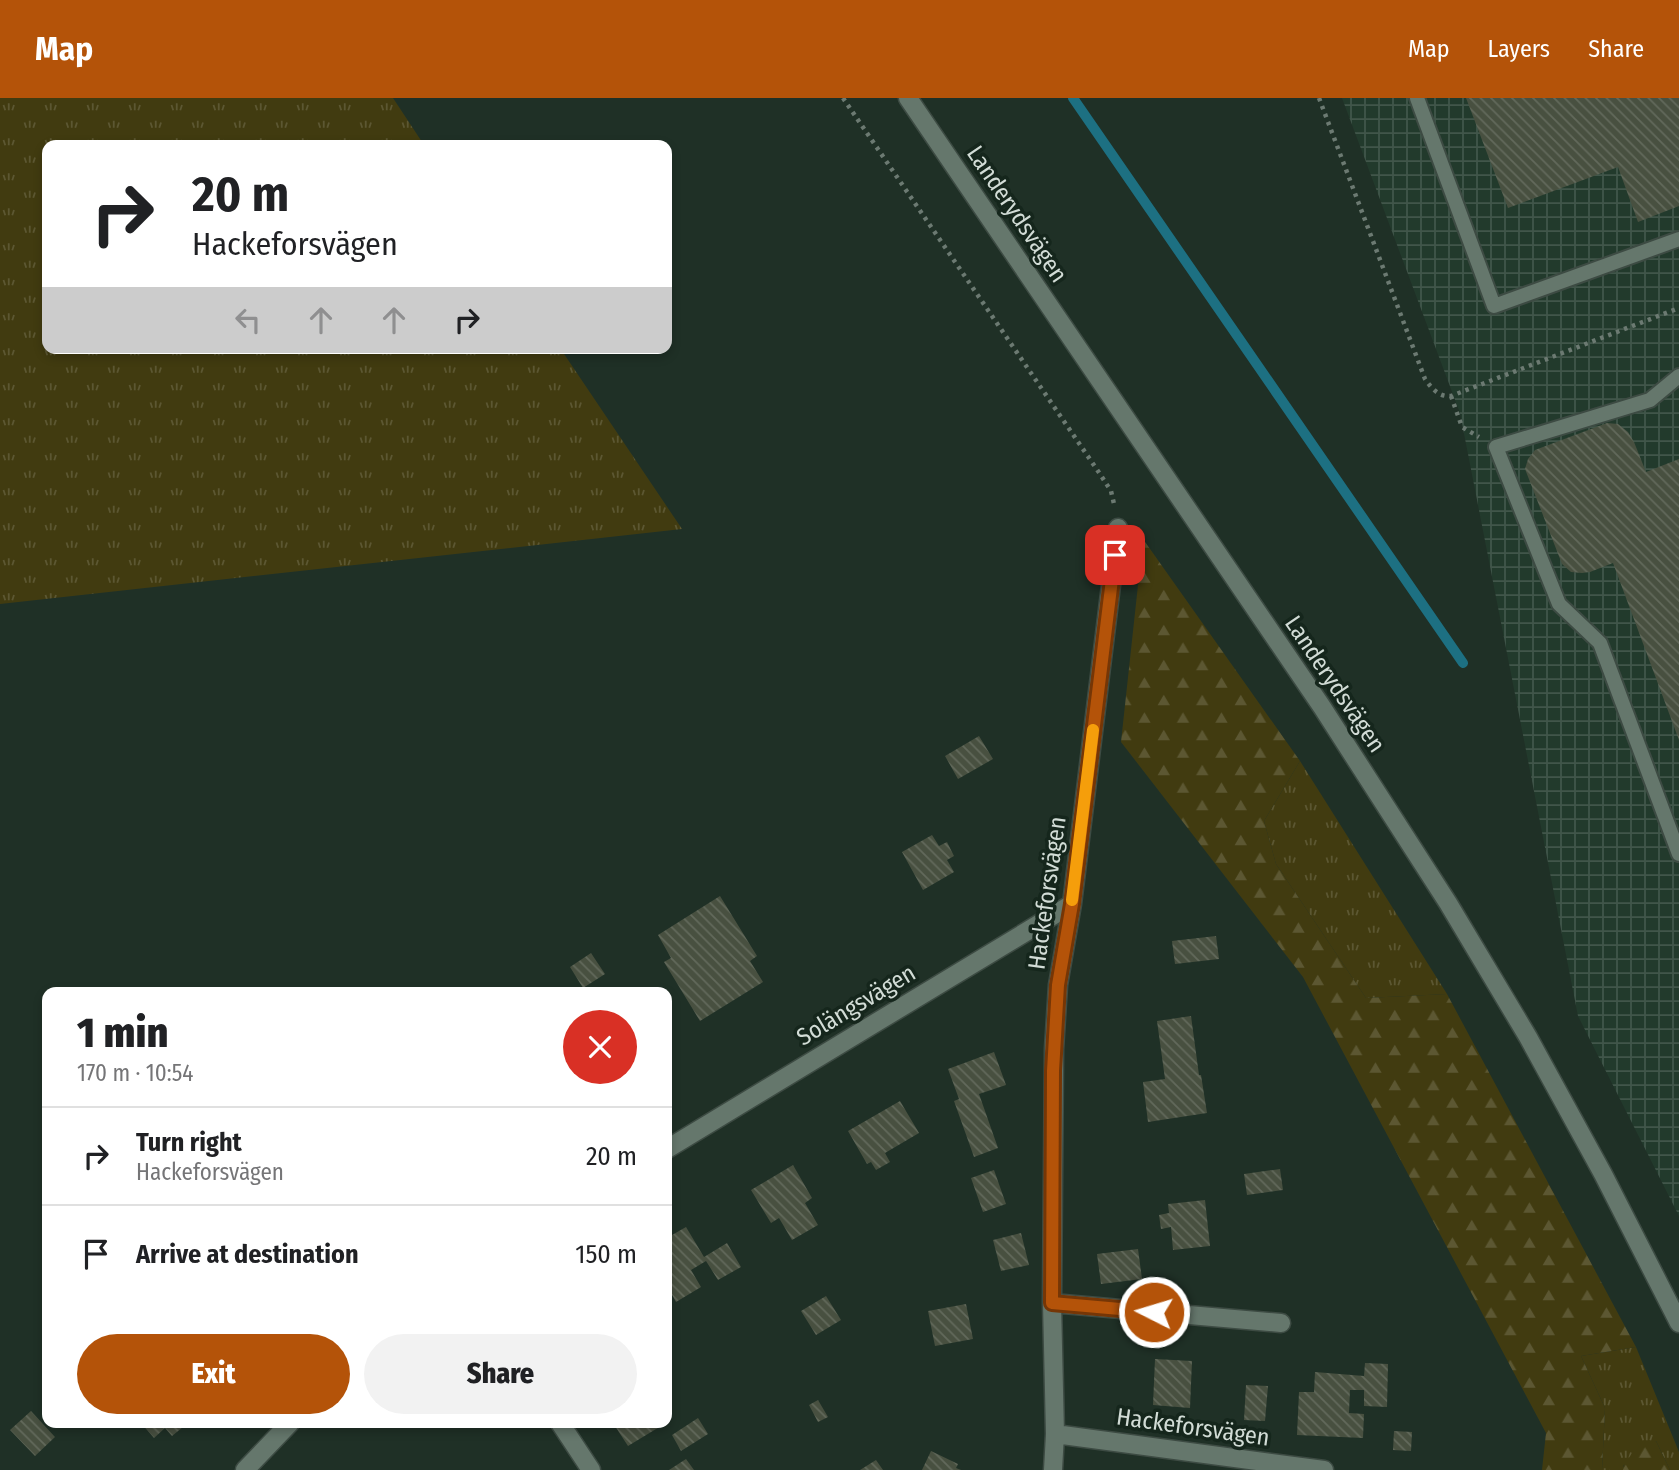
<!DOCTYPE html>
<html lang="en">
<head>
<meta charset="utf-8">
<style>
	:root { --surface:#fff; --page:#f2f2f2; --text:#202124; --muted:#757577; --line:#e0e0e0; --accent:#b45309 }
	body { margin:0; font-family:"Fira Sans Condensed",sans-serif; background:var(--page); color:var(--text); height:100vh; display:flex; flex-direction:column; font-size:26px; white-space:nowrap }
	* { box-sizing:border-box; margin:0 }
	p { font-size:23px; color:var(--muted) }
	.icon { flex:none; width:38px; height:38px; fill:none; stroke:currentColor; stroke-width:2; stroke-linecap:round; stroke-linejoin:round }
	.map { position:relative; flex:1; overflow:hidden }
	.panel { position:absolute; left:42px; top:889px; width:630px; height:441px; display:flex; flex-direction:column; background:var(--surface); border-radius:14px; box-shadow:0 4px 10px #0003 }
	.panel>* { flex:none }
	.banner { position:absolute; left:42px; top:42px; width:630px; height:214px; border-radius:14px; box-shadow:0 4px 10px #0003; background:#fff; color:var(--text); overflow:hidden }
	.pin { position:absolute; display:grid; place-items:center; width:60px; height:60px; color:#fff; margin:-30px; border-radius:14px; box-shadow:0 4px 10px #0006 }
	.me { position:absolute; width:77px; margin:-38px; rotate:275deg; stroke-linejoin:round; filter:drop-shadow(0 0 5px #0008) }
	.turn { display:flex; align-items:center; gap:24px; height:147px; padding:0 35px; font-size:32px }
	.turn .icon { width:91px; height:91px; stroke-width:2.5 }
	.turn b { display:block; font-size:49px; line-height:60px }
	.lanes { display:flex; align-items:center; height:66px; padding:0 35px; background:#0003; justify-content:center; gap:35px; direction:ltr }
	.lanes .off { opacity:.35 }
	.round { display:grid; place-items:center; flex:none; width:74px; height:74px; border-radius:37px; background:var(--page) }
	.headline { display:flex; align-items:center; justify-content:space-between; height:119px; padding:0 35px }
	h1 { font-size:42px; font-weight:800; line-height:52px }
	.cta { display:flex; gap:14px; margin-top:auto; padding:14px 35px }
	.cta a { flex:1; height:80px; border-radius:42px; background:var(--accent); color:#fff; font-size:28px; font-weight:800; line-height:80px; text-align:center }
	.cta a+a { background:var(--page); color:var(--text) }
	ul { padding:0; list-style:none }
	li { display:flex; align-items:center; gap:21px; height:98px; padding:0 35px; border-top:2px solid var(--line) }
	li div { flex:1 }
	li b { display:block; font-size:26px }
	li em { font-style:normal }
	header { display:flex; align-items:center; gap:42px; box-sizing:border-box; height:98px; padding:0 35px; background:var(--accent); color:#fff }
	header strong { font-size:33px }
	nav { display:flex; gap:38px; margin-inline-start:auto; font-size:24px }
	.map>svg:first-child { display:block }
	.industrial { fill:url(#industrial-grid) }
	.grass { fill:url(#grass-tufts) }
	.forest { fill:url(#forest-firs) }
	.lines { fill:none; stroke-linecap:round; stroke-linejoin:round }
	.stream { stroke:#1d7082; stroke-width:10 }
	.building { fill:url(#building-back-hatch) }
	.lane-casing { stroke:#3d4b43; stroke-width:18 }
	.street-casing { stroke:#3d4b43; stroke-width:21 }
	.secondary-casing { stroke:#3d4b43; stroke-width:21 }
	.path { stroke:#6c7a72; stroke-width:4.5; stroke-dasharray:3.5 5; stroke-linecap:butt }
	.lane { stroke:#65776c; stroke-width:14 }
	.street { stroke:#65776c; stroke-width:18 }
	.secondary { stroke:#65776c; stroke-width:18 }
	.route-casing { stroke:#753606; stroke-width:18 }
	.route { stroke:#b45309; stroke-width:12 }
	.slow { stroke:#f59e0b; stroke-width:12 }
	.labels { text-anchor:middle; stroke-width:7; stroke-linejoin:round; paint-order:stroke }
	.street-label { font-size:24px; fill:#d2dcd6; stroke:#15261c }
</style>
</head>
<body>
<header>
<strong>Map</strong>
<nav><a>Map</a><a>Layers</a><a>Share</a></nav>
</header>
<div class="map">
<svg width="1679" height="1372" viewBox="0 0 1679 1372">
	<defs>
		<pattern id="industrial-grid" width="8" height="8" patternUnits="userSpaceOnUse" patternTransform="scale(1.75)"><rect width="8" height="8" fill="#223a2c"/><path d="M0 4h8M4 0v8" fill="none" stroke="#41564a"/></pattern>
		<pattern id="grass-tufts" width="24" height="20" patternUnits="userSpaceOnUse" patternTransform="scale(1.75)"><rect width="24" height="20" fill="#413b10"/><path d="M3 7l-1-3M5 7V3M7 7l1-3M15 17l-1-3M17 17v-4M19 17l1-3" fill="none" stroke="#5c5732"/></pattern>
		<pattern id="forest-firs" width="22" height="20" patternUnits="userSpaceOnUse" patternTransform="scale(1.75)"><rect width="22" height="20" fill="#413b10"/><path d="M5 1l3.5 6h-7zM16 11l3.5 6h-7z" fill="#5c5732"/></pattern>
		<pattern id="building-back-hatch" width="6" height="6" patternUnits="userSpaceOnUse" patternTransform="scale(1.75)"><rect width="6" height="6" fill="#485040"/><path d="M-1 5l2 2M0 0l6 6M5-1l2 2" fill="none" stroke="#62695b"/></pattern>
	</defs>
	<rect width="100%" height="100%" fill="#1f3026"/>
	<path class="industrial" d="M1342 0H1679V1118L1578 918 1460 315Z"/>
	<path class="grass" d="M0 0H393L424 47H47V250H560L682 431 0 506Z
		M1300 663 1447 896 1366 900 1276 766 1264 723Z
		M1636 1249 1679 1354V1372H1670L1656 1343 1623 1368V1372H1602L1605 1310 1581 1258Z"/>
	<path class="forest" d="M1143 441 1300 663 1264 723 1276 766 1366 900 1447 896 1636 1249 1581 1258 1605 1310 1602 1372H1542L1546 1335 1303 879 1121 644Z
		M1656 1343 1670 1372H1623V1369L1636 1349Z"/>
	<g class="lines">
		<path class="stream" d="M1073 0 1463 565"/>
	</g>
	<path class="building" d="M1466 0H1679V108L1638 124 1618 69 1508 110Z
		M1607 325 1618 326 1628 334 1634 344 1646 374 1679 361V642L1613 465 1590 474 1582 475 1571 474 1562 466 1525 371 1528 361 1535 352Z
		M979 638 993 661 958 681 945 658Z
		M932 737 939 748 947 744 954 758 947 762 954 774 923 792 902 754Z
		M720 798 757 858 750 863 763 884 700 923 664 864 671 860 658 837Z
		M1216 838 1219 861 1175 866 1172 843Z
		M591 855 605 876 583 890 570 869Z
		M1191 918 1199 977H1201L1207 1015 1148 1024 1143 984 1165 981 1157 923Z
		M994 954 1006 987 979 996 998 1050 974 1059 954 1003 959 1001 948 971Z
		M900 1003 919 1035 885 1055 890 1064 876 1072 871 1064 867 1066 848 1033Z
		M793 1067 812 1100 805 1105 818 1127 792 1142 779 1120 771 1125 751 1092Z
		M1280 1071 1283 1092 1247 1097 1244 1076Z
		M994 1072 1006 1106 983 1114 971 1080Z
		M1205 1102 1210 1148 1173 1152 1171 1129 1161 1131 1159 1117 1169 1115 1168 1106Z
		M667 1128 672 1137 686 1129 704 1159 727 1145 741 1169 718 1182 706 1163 691 1172 701 1189 676 1204 667 1188Z
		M1021 1135 1029 1167 1001 1173 993 1142Z
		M1138 1151 1142 1181 1101 1186 1097 1156Z
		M826 1198 841 1222 816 1237 801 1213Z
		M966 1206 973 1241 935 1248 928 1213Z
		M1155 1261 1192 1263 1190 1310 1153 1307Z
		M1365 1265 1388 1266 1387 1309 1364 1308V1292H1350L1349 1315 1364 1316 1363 1340 1297 1337 1299 1294H1314L1315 1274 1364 1278Z
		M1246 1287 1268 1288 1265 1323 1244 1322Z
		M818 1302 828 1319 818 1324 809 1307Z
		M31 1313 55 1339 35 1358 10 1332Z
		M698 1320 708 1336 681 1353 672 1337Z
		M141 1325H179L183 1329 172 1338 165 1330 154 1340Z
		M613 1325H666L628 1348Z
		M1394 1333 1412 1334 1411 1353 1393 1352Z
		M931 1353 958 1366 956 1370 961 1372H922Z
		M686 1361 694 1372H669Z
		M876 1362 883 1372H860Z"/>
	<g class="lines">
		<defs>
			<path id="lane" d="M1417 0 1494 208 1679 141
				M1679 278 1650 302 1496 349 1559 506 1600 545 1679 756"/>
			<path id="street" d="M667 1051 1072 806
				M1052 1205 1281 1225
				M560 1325 591 1372
				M1055 1336 1324 1372
				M245 1372 290 1325
				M1053 1372 1055 1336 1052 1205 1054 951 1058 887 1072 806 1118 430"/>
			<path id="secondary" d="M908 0 1322 609 1448 805 1528 939 1603 1076 1679 1225"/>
		</defs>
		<use href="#lane" class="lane-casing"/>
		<use href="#street" class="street-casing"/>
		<use href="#secondary" class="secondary-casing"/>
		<path class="path" d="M843 0 1100 376 1111 393 1114 406
			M1319 0 1425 281C1432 291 1439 299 1451 298L1679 210
			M1451 298 1462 329 1479 339"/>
		<use href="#lane" class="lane"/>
		<use href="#street" class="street"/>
		<use href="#secondary" class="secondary"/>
	</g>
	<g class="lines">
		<defs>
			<path id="route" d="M1115 457 1072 806 1058 887 1053 973 1052 1205 1154 1214"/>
		</defs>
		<use href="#route" class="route-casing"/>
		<use href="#route" class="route"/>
		<path class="slow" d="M1072 802 1093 632"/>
	</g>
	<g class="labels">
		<g class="street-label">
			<text transform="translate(1017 116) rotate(56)" y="8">Landerydsvägen</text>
			<text transform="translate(1335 586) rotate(56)" y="8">Landerydsvägen</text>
			<text transform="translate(1047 795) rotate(-82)" y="8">Hackeforsvägen</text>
			<text transform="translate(856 907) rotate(-31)" y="8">Solängsvägen</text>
			<text transform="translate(1193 1329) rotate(8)" y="8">Hackeforsvägen</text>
		</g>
	</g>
</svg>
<div class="pin" style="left:1115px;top:457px;background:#d93025"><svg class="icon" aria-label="arrive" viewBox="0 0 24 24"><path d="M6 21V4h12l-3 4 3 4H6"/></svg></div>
<svg class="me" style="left:1154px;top:1214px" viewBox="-20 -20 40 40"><circle r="17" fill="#b45309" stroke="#fff" stroke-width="3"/><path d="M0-11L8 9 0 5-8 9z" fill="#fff"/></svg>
<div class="banner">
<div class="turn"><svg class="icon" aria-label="right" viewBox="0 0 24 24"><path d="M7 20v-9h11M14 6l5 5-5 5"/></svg><div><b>20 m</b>Hackeforsvägen</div></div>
<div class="lanes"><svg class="icon off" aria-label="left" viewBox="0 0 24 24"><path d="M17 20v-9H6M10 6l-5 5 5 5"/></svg><svg class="icon off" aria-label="ahead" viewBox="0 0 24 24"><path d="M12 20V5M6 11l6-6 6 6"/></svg><svg class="icon off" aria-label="ahead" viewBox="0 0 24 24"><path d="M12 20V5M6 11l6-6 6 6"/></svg><svg class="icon" aria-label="right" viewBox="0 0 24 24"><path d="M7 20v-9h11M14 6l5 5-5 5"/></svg></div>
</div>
<section class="panel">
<div class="headline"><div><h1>1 min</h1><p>170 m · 10:54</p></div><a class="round" style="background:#d93025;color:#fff"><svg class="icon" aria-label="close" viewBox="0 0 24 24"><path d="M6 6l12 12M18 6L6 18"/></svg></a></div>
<ul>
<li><svg class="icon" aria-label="right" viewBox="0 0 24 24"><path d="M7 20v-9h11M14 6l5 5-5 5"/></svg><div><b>Turn right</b><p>Hackeforsvägen</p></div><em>20 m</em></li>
<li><svg class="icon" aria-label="arrive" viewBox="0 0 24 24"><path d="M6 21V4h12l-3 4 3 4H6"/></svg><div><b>Arrive at destination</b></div><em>150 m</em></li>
</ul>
<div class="cta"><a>Exit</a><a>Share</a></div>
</section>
</div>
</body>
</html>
